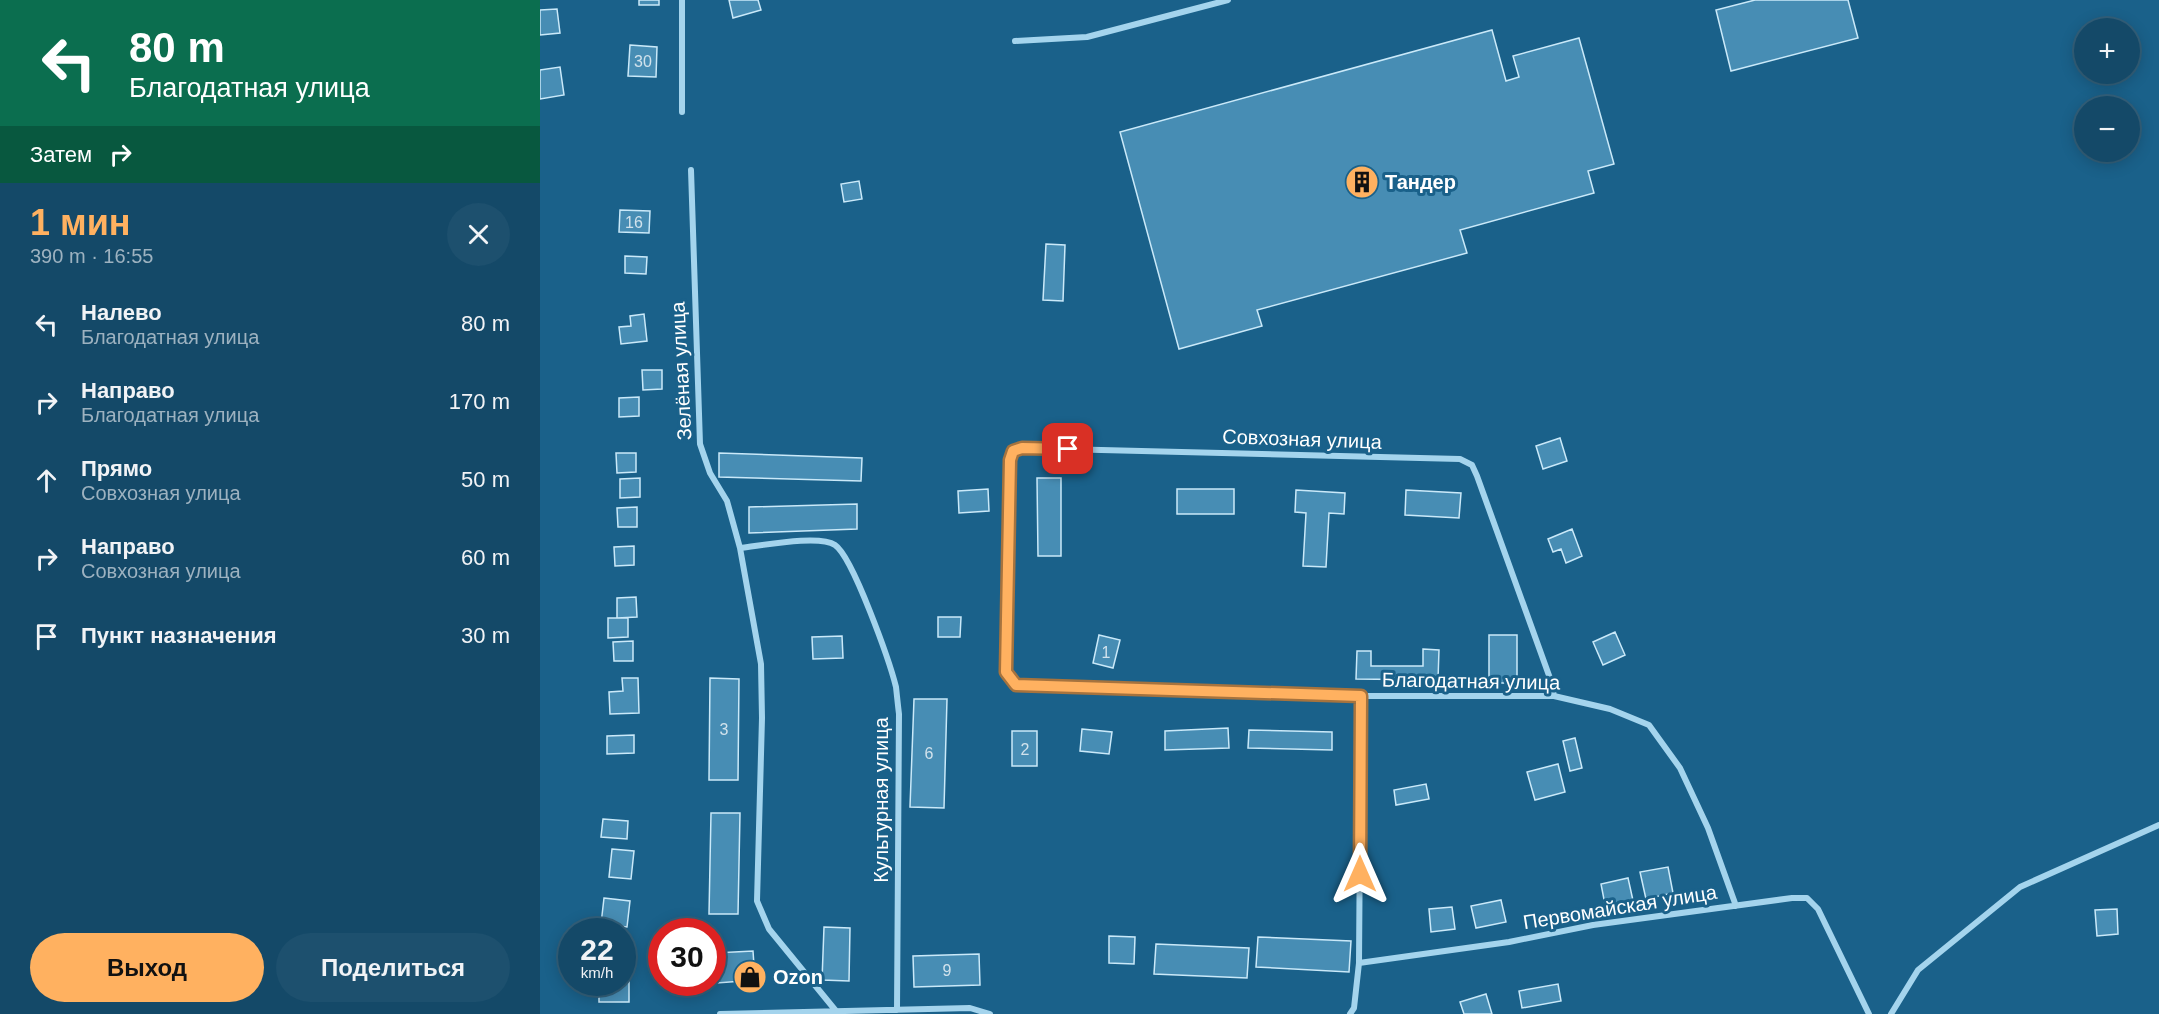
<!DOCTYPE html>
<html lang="ru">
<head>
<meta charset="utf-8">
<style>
	:root { --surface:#144968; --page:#1d506e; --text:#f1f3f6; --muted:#9db2c0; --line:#33617c; --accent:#ffb160 }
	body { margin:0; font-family:Helvetica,sans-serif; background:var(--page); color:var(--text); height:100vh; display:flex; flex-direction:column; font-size:22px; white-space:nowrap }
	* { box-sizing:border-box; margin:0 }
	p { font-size:20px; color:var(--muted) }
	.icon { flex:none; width:33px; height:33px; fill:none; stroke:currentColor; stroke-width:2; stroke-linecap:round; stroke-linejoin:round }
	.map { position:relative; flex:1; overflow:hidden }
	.details { display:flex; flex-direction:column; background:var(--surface); width:540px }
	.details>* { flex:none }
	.guide { background:#0b6e4f; color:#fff; overflow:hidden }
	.buttons { position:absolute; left:1534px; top:18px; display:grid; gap:12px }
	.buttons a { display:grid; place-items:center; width:66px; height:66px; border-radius:50%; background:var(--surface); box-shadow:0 3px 15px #0003,0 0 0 2px var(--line); font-size:30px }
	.speed { position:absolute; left:18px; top:918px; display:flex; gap:12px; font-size:30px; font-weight:700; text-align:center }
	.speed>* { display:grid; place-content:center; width:78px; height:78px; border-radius:50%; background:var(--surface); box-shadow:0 3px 15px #0003,0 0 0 2px var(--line); line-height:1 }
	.speed small { font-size:15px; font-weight:400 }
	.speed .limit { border:9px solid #d22; background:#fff; color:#111 }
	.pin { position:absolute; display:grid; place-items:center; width:51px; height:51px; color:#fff; margin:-26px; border-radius:12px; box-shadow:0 3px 9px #0006 }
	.me { position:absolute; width:66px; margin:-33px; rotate:0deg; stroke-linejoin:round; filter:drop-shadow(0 0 4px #0008) }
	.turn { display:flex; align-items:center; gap:21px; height:126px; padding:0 30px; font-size:27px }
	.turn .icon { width:78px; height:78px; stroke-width:2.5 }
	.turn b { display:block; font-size:42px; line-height:51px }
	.then { display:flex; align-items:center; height:57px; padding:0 30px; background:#0003; gap:12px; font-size:22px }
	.round { display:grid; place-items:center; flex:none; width:63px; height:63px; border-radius:32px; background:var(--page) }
	.summary { display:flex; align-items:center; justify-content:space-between; height:102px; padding:0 30px }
	h1 { font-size:36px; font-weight:700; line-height:45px; color:var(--accent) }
	.cta { display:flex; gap:12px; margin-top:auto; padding:12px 30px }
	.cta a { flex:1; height:69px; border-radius:36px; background:var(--accent); color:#111; font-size:24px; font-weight:700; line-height:69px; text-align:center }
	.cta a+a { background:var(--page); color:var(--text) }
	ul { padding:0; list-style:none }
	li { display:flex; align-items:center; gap:18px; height:78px; padding:0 30px }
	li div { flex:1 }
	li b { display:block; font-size:22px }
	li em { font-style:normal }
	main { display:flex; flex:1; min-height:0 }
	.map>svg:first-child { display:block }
	.building { fill:#478db4; stroke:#cae9f9; stroke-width:1.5 }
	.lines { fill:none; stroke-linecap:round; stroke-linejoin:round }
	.minor { stroke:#a4d4ed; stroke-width:6 }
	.route-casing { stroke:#a6733e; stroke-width:15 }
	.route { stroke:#ffb160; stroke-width:10 }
	.labels { text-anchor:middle; stroke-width:6; stroke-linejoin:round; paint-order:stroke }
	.number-label { font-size:16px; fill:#d1e2ec }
	.poi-label { font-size:20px; font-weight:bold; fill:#fff; stroke:#1a618a; text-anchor:start }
	.street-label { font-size:20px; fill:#fff; stroke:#1a618a }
</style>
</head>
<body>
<main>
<section class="details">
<div class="guide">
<div class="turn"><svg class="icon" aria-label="left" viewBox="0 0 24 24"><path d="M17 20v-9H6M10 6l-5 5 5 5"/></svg><div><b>80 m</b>Благодатная улица</div></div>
<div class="then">Затем<svg class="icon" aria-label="right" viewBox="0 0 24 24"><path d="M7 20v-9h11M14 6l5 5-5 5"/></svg></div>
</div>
<div class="summary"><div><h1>1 мин</h1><p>390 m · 16:55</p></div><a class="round"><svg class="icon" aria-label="close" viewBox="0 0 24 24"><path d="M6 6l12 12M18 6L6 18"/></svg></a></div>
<ul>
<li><svg class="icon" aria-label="left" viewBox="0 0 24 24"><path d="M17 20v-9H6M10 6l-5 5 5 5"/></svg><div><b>Налево</b><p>Благодатная улица</p></div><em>80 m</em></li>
<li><svg class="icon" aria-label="right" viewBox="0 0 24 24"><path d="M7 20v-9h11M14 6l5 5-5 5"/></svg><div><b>Направо</b><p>Благодатная улица</p></div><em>170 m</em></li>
<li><svg class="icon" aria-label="ahead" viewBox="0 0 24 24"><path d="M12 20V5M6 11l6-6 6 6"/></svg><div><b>Прямо</b><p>Совхозная улица</p></div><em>50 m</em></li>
<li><svg class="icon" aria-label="right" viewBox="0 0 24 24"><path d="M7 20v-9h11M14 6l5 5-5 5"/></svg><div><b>Направо</b><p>Совхозная улица</p></div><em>60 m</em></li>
<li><svg class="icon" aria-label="arrive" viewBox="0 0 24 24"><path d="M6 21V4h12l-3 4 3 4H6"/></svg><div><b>Пункт назначения</b></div><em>30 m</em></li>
</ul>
<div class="cta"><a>Выход</a><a>Поделиться</a></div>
</section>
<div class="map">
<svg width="1619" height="1014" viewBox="0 0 1619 1014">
	<rect width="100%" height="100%" fill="#1a618a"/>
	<path class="building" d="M99 0H119V5H99Z
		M189 0H218L221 10 193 18Z
		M1215 0H1308L1318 38 1191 71 1176 10Z
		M17 9 20 33 0 35V10Z
		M952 30 966 81 979 77 973 56 1039 38 1074 164 1048 171 1054 193 920 230 927 253 717 310 722 326 639 349 580 132Z
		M90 45 117 47 116 77 88 76Z
		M20 67 24 95 0 99V70Z
		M319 181 322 199 304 202 301 184Z
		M80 210 110 211 109 233 79 232Z
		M506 244 525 245 523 301 503 300Z
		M85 256 107 257 106 274 85 273Z
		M104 314 107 341 81 344 79 327 91 326 90 316Z
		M102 370H122V389L103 390Z
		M99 397V416L79 417V398Z
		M1020 438 1027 461 1003 469 996 446Z
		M76 453H96V472L77 473Z
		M179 453 322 458 321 481 179 477Z
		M100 478V497L80 498V479Z
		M497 478H521V556H498Z
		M448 489 449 511 419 513 418 491Z
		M637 489H694V514H637Z
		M756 490 805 493 804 514 789 513 786 567 763 566 766 513 755 512Z
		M866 490 921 493 919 518 865 515Z
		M317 504V529L209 533V507Z
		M97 507V527H78L77 508Z
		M1032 529 1042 556 1026 563 1021 549 1013 552 1008 539Z
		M94 546V565L75 566 74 547Z
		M96 597 97 617 77 618V598Z
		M398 617H421L420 637H398Z
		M68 618H88V637L68 638Z
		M1075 632 1085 655 1063 665 1053 642Z
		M559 635 580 640 573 668 553 663Z
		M949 635H977V683H949Z
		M302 636 303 658 273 659 272 637Z
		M93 641V661H74L73 642Z
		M883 649 899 650 898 680 816 679 817 651H831V666H883Z
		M82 678H98L99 713 70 714 69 692 83 691Z
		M170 678 199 679 198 780H169Z
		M374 699H407L404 808 370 807Z
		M688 728 689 748 625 750V731Z
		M542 729 572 732 569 754 540 751Z
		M709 730 792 732V750L708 748Z
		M472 731H497V766H472Z
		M94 735V753L67 754V736Z
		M1035 738 1042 768 1030 771 1023 741Z
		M1018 764 1025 792 995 800 987 772Z
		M886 784 889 799 856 805 854 790Z
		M171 813H200L198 914H169Z
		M63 819 88 821 87 839 61 837Z
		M72 849 94 851 91 879 69 877Z
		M1128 867 1133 893 1106 899 1100 872Z
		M1088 878 1094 905 1066 910 1061 884Z
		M64 898 90 901 87 927 61 924Z
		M961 900 966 922 936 928 931 906Z
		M912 907 915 929 891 932 889 909Z
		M1577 909 1578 934 1557 936 1555 910Z
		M284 927 310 928 309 981 282 980Z
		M569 936 595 937 594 964 569 963Z
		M718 937 811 941 809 972 716 967Z
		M616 944 709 948 707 978 614 974Z
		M213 951 215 980 177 983 175 953Z
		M439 954 440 985 374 987 373 956Z
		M82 964H89V1002H59V982H82Z
		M1018 984 1021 1001 982 1008 979 991Z
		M946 994 952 1014H924L920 1002Z"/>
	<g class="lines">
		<path class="minor" d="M142 0V112
			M475 41 547 37 688 0
			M151 170 160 444 170 473 187 501 200 548 221 664 222 718 217 901 229 929 296 1011
			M200 548C220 546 279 534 295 545 313 557 350 663 356 687 357 696 358 706 359 714L357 1010
			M1014 696 1011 681 937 476 932 465 920 459 481 448 473 451 470 460 466 672 469 679 476 685 821 696H1014L1070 709 1109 725 1140 768 1168 828 1196 906
			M819 963 969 942 1053 925 1252 898H1267L1278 909 1329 1014
			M180 1014 430 1008 450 1014
			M810 1014 814 1008 819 963 821 696
			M1351 1014 1378 970 1480 887 1619 825"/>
	</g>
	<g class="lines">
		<defs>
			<path id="route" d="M528 449 482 448 473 451 470 460 466 672 476 685 821 696 820 874"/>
		</defs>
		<use href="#route" class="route-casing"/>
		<use href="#route" class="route"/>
	</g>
	<defs>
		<symbol id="building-disc" viewBox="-11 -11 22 22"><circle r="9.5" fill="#ffb160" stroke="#1a618a"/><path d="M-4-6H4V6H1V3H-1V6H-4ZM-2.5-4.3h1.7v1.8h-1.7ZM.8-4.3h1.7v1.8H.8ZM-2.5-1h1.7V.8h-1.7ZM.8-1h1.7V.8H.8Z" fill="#111"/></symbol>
		<symbol id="shop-disc" viewBox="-11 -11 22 22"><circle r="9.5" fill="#ffb160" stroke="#1a618a"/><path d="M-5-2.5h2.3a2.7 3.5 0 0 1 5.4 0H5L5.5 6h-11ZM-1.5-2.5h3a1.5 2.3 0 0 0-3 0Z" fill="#111"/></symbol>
	</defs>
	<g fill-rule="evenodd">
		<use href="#building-disc" x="803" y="163" width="38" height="38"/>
		<use href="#shop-disc" x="191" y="958" width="38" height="38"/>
	</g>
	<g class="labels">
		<g class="number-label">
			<text x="103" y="67">30</text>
			<text x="94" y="228">16</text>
			<text x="566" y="658">1</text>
			<text x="184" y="735">3</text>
			<text x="485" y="755">2</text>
			<text x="389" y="759">6</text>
			<text x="407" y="976">9</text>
		</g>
		<g class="poi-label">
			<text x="845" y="189">Тандер</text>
			<text x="233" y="984">Ozon</text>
		</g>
		<g class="street-label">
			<text transform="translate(141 371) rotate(-93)" y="7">Зелёная улица</text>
			<text transform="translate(762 439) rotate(2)" y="7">Совхозная улица</text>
			<text transform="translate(931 681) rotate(1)" y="7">Благодатная улица</text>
			<text transform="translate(341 800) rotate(-90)" y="7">Культурная улица</text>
			<text transform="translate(1080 907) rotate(-9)" y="7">Первомайская улица</text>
		</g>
	</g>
</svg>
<div class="buttons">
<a>+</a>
<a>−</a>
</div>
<div class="speed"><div>22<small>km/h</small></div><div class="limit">30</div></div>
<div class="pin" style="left:528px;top:449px;background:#d93025"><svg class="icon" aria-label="arrive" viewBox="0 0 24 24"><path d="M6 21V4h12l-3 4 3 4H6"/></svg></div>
<svg class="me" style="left:820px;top:874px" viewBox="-20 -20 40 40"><path d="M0-17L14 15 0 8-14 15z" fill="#ffb160" stroke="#fff" stroke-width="4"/></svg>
</div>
</main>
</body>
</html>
